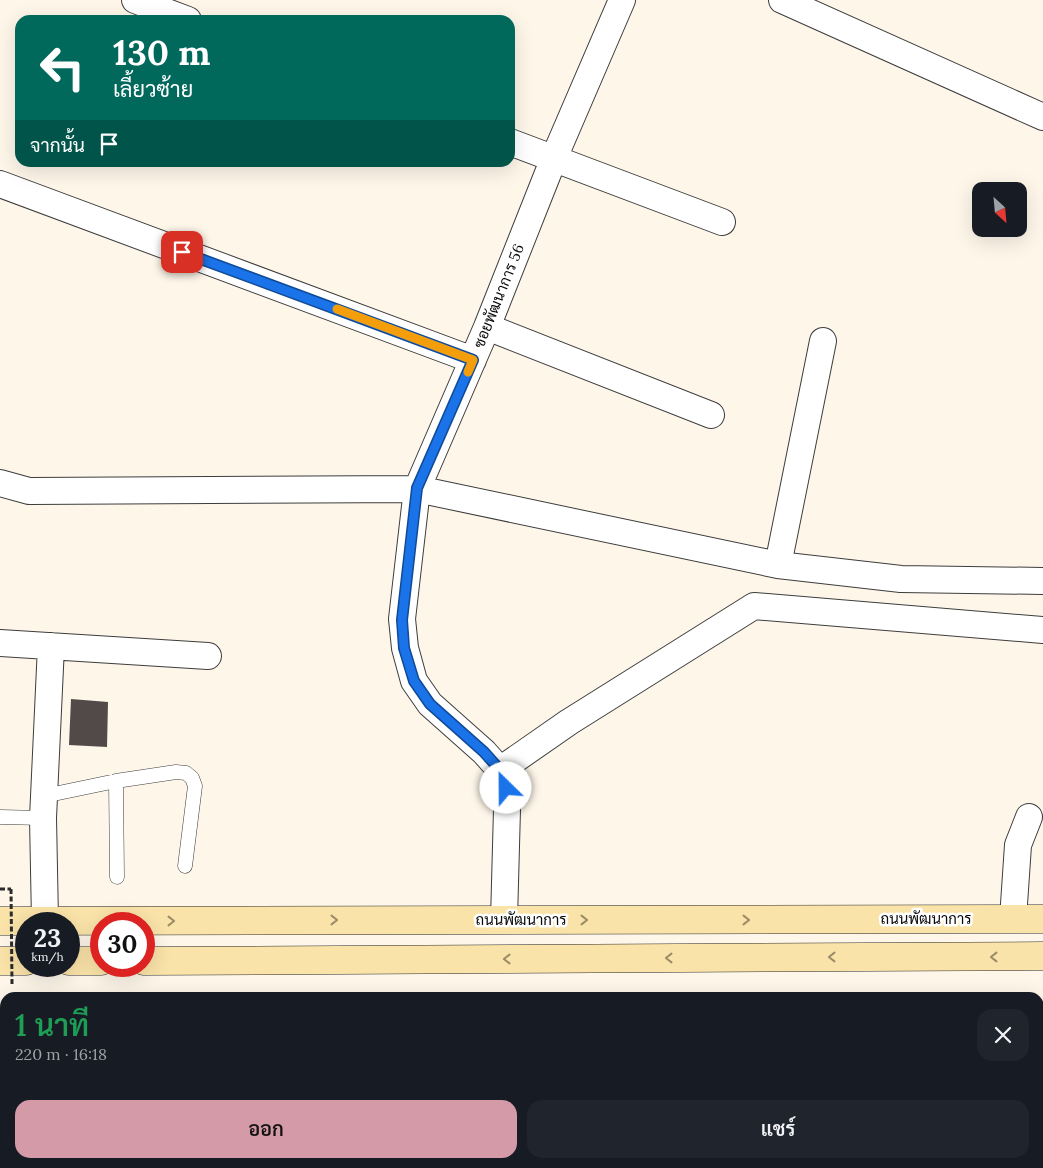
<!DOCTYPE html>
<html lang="th">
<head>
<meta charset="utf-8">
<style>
	:root { --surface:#171b24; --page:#20242c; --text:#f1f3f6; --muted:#9ea1a6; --accent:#d49aa8 }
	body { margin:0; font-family:Lora,Sarabun,serif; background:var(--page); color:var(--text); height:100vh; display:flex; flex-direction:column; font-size:19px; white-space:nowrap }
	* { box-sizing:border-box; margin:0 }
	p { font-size:16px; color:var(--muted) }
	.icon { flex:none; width:28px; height:28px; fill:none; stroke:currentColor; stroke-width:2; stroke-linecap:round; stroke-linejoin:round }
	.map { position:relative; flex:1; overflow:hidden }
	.side { position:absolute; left:0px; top:992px; width:1044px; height:176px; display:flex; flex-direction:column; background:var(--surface); border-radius:15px 15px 0 0; box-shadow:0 5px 20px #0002 }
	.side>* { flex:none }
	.banner { position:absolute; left:15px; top:15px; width:500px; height:152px; border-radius:15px; box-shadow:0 5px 20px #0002; background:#00695c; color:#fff; overflow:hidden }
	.needle { width:32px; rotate:154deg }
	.controls { position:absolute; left:972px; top:182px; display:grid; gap:10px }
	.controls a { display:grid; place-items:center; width:55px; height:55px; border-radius:10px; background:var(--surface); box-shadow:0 5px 20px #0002; font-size:25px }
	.speed { position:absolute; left:15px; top:912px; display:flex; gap:10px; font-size:25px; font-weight:700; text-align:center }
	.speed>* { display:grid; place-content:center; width:65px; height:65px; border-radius:50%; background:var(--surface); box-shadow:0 5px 20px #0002; line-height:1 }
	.speed small { font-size:12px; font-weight:400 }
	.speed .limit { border:8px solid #d22; background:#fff; color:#111 }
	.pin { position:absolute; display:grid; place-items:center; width:42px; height:42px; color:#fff; margin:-21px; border-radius:10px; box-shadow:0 2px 8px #0006 }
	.me { position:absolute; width:55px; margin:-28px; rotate:337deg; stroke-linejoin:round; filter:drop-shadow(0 0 4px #0008) }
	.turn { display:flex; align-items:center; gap:18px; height:105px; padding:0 15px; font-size:22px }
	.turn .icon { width:65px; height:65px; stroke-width:2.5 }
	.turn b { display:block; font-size:35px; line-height:42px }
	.then { display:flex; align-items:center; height:48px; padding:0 15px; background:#0003; gap:10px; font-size:19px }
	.round { display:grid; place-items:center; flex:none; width:52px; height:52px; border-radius:15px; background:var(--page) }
	.overview { display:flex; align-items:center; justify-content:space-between; height:85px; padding:0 15px }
	h1 { font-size:30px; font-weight:600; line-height:38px; color:#1e9e55 }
	.button { display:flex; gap:10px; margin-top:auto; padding:10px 15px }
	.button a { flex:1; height:58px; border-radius:15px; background:var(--accent); color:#111; font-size:20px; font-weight:600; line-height:58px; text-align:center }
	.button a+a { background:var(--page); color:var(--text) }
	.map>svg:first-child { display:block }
	.building { fill:#524a48 }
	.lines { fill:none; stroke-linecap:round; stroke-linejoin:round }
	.service-casing { stroke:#3d3d3d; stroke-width:15 }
	.minor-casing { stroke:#3d3d3d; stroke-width:28 }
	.secondary-casing { stroke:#2c2c2c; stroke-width:29 }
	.path { stroke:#2c2c2c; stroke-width:3; stroke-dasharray:5 2.5; stroke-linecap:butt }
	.service { stroke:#fff; stroke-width:14 }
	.minor { stroke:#fff; stroke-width:26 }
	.secondary { stroke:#fae3a8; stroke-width:28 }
	.path-bridge { stroke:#2c2c2c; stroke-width:3; stroke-dasharray:5 2.5; stroke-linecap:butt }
	.oneway { stroke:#9a8c69 }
	.route-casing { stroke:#114b97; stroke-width:12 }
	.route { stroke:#1a73e8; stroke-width:9 }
	.slow { stroke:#f59e0b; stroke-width:9 }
	.labels { text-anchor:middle; stroke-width:5; stroke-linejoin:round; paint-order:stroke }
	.street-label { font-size:15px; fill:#0a0a0a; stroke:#fff }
</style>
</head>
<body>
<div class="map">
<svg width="1043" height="1168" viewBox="0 0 1043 1168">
	<rect width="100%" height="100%" fill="#fef6e9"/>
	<path class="building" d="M71 699 108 702 107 747 69 745Z
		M0 1039H5V1103H0Z
		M1039 1112H1043V1168H655V1164H1039Z"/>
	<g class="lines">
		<defs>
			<path id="service" d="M116 781 117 877
				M44 796 116 781 176 772 186 773 192 778 195 786 185 866
				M0 817 43 818"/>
			<path id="minor" d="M135 0 188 20
				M782 0 1043 117
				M510 142 722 222
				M0 184 473 360
				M487 327 711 415
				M0 483 29 491 417 489 778 565 901 579 1043 581
				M778 565 823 341
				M0 643 208 656
				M500 770 569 722 754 606 1043 630
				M1013 919 1018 845 1029 817
				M504 920 507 809 506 788 500 770 484 752 430 704 414 681 405 648 402 619 417 489 487 327 554 158 622 0
				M45 921 43 818 51 646
				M1039 1084H1043
				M90 1168 91 1164
				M631 1168V1164"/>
			<path id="secondary" d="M0 921 1043 919
				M0 961H26
				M69 961H101
				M144 961 1043 956"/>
		</defs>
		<use href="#service" class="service-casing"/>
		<use href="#minor" class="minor-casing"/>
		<use href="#secondary" class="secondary-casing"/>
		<path class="path" d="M0 889H11"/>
		<use href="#service" class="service"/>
		<use href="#minor" class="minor"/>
		<use href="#secondary" class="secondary"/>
		<path class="path-bridge" d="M11 889 12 984"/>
	</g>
	<defs><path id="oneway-chevron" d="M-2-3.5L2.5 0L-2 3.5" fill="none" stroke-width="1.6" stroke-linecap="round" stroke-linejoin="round" transform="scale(1.25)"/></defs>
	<g class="oneway">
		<use href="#oneway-chevron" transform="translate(334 920)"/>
		<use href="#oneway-chevron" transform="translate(584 920)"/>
		<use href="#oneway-chevron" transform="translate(746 920)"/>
		<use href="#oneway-chevron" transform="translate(171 921)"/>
		<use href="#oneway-chevron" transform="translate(832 957) rotate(180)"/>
		<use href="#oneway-chevron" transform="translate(994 957) rotate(180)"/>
		<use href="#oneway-chevron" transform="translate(669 958) rotate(180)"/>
		<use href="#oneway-chevron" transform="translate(507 959) rotate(180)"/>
	</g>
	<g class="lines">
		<defs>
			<path id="route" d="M182 252 473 360 417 488 402 620 404 648 414 681 430 704 484 752 500 770 506 788"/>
		</defs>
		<use href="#route" class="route-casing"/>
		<use href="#route" class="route"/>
		<path class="slow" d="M337 309 473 360 468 372"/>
	</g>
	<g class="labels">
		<g class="street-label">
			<text transform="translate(499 296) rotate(-68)" y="5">ซอยพัฒนาการ 56</text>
			<text x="926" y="924">ถนนพัฒนาการ</text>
			<text x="521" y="925">ถนนพัฒนาการ</text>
		</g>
	</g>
</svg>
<div class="controls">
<a><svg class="needle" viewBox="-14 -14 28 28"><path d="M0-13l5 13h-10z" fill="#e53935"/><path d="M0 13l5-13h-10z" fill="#9ea1a6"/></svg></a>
</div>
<div class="speed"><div>23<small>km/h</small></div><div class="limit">30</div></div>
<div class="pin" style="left:182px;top:252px;background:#d93025"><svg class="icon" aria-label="arrive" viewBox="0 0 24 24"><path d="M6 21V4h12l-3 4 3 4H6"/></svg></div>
<svg class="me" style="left:506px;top:788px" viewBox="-20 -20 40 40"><circle r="19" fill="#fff"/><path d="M0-13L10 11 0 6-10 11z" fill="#1a73e8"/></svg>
<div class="banner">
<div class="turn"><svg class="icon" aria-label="left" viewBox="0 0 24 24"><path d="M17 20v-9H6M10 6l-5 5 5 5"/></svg><div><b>130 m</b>เลี้ยวซ้าย</div></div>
<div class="then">จากนั้น<svg class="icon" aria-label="arrive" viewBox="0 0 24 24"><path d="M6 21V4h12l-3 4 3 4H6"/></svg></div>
</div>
<section class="side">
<div class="overview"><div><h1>1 นาที</h1><p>220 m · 16:18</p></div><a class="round"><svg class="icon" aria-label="close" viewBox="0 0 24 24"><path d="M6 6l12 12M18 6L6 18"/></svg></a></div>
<div class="button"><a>ออก</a><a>แชร์</a></div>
</section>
</div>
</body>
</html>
